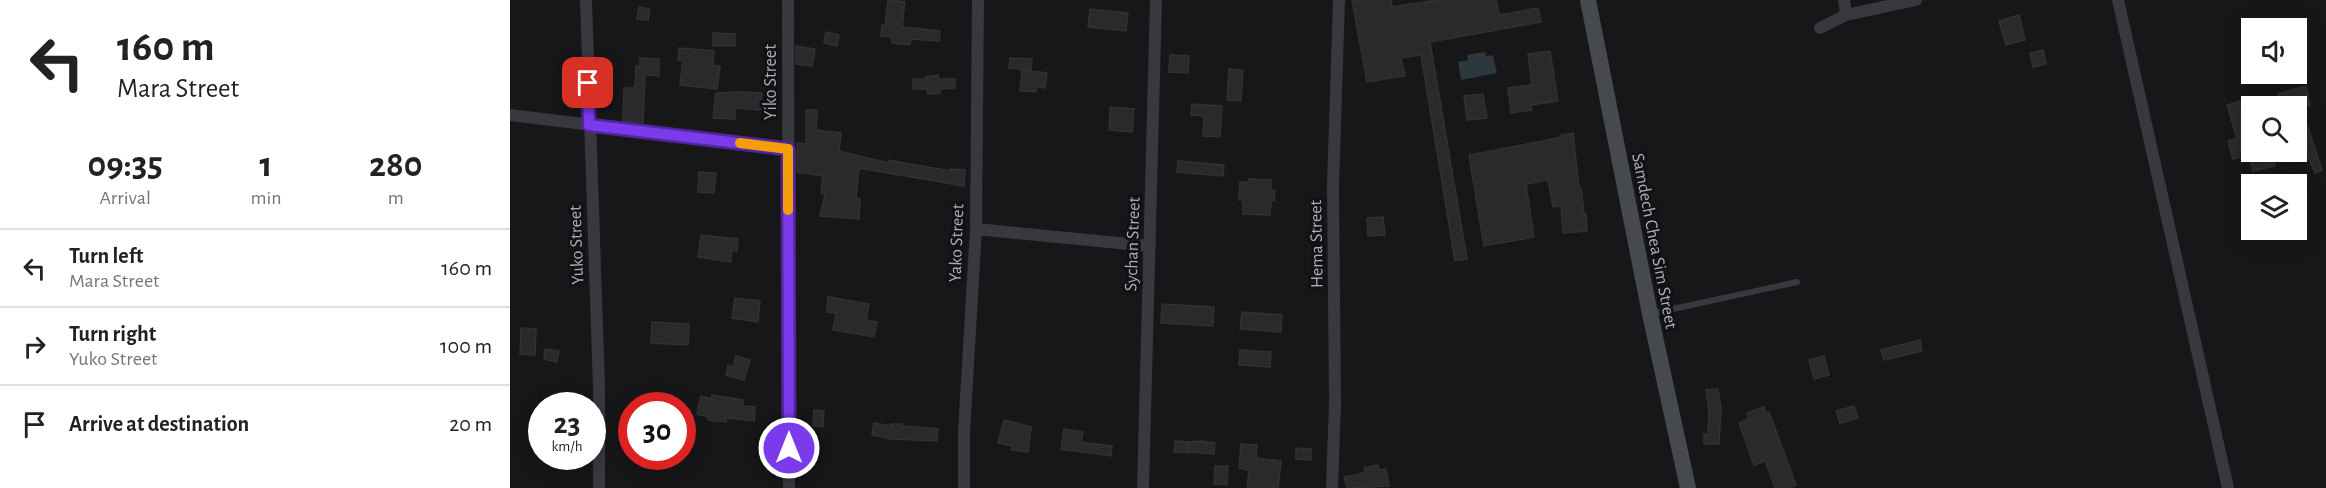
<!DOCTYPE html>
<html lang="en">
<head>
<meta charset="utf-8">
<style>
	:root { --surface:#fff; --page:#f6f6f6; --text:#222; --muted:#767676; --line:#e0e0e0 }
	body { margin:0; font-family:"Alegreya Sans",sans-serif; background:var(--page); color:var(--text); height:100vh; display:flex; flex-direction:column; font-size:22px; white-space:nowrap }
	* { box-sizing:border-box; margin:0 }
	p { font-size:20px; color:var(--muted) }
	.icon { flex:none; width:33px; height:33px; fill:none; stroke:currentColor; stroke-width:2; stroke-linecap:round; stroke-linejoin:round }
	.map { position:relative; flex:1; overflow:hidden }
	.side { display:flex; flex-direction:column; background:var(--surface); width:510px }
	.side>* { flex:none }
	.banner { background:#fff; color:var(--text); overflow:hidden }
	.fabs { position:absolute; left:1731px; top:18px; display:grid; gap:12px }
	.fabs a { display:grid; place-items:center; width:66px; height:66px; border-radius:0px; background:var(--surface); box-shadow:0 3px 15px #0003; font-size:30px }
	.speed { position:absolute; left:18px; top:392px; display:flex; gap:12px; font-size:30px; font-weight:700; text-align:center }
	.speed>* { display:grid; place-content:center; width:78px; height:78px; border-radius:50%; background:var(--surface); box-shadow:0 3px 15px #0003; line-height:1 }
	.speed small { font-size:15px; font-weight:400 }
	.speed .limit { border:9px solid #d22; background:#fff; color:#111 }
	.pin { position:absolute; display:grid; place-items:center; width:51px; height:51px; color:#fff; margin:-26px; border-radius:12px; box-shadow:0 3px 9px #0006 }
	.me { position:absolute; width:66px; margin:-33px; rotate:0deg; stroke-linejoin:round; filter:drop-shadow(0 0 4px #0008) }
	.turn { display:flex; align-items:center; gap:21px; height:126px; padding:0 18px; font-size:27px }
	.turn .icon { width:78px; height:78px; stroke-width:2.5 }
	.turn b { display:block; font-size:42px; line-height:51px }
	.eta { display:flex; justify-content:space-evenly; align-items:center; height:102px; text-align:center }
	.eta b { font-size:36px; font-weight:600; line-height:42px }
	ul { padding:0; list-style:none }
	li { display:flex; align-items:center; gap:18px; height:78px; padding:0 18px; border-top:2px solid var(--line) }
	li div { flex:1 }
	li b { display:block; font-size:22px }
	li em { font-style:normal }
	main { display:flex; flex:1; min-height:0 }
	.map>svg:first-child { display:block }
	.water { fill:#2d373e }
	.building { fill:#2a2a2d; stroke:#313135; stroke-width:1.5 }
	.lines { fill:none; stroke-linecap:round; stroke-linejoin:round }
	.lane { stroke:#38393e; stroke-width:6 }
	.street { stroke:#38393e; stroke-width:12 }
	.secondary { stroke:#46494e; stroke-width:16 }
	.route-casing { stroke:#51269a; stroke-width:15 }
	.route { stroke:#7c3aed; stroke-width:10 }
	.slow { stroke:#f59e0b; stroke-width:10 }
	.labels { text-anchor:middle; stroke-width:6; stroke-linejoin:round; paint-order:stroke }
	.street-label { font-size:18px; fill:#a9afb9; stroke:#121214 }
</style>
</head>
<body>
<main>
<section class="side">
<div class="banner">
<div class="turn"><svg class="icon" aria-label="left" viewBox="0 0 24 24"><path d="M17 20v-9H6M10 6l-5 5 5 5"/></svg><div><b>160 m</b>Mara Street</div></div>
</div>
<div class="eta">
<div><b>09:35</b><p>Arrival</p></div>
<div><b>1</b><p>min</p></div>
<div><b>280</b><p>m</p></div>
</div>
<ul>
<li><svg class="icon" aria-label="left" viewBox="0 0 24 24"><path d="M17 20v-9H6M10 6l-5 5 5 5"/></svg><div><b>Turn left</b><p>Mara Street</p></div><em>160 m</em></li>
<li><svg class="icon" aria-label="right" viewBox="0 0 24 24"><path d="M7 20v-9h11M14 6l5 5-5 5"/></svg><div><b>Turn right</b><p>Yuko Street</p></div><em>100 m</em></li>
<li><svg class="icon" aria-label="arrive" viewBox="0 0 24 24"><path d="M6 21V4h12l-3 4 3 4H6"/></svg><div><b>Arrive at destination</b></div><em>20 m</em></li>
</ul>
</section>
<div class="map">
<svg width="1816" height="488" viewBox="0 0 1816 488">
	<rect width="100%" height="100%" fill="#171719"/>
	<path class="water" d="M975 52 976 56 983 55 987 73 951 80 948 62 958 60 957 55Z"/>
	<path class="building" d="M378 0 395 2 392 27 430 31 429 41 401 39 400 45 382 43V37L371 36 372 25H375Z
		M842 0H881L882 7 927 0H986L989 15 1028 8 1031 22 920 42 957 259 945 261 911 55 891 58 895 76 857 82Z
		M129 7 140 9 138 20 127 19Z
		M580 9 618 13 616 31 578 27Z
		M1509 15 1515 40 1496 45 1489 21Z
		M316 32 329 35 327 46 314 43Z
		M203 33 225 34V46H203Z
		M286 46 305 49 302 66 286 64Z
		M169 48 204 51 203 66H210L207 89 170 85 173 61 168 60Z
		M1533 50 1536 64 1523 67 1520 53Z
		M1040 51 1048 101 1021 105 1022 110 1001 113 998 88 1022 85 1018 54Z
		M660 55 679 56 678 73 659 72Z
		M130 58 149 59V76L135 75 133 123 113 121 114 88H125L126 66H130Z
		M500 58 522 59 521 70 499 68Z
		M719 69 733 70 731 101 717 100Z
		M512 70 537 73 535 88 526 87V92L510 91Z
		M428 75 429 79H445V88L430 89V93L418 94 417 89H403V79H416V77Z
		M1796 86 1800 105 1786 109V106H1772L1768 94Z
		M227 92 252 93 251 110 225 108V119L203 118 206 93Z
		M973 94 977 118 957 120 954 96Z
		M1742 98V152H1762L1765 166 1743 171 1739 154 1723 159 1718 141 1727 138 1717 105Z
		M682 104 712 106 710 137 693 136 694 116 681 115Z
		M600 107 624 109 622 132 599 130Z
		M296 110H307L306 130 331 133 329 151 378 163 379 160 440 171V169L455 170 454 186 349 168 346 198 350 199 349 219 310 216 315 194 311 193 313 176 287 172V143L296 144Z
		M1797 125 1812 170 1805 173 1794 149 1786 151V129Z
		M1063 133 1069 188H1071L1074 214H1076L1077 231 1053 233 1051 206 1043 207 1038 180 1016 184 1024 237 974 246 959 155 1028 142 1051 137V135Z
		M668 161 714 165 713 176 667 172Z
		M189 172 206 173 204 193 188 192Z
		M739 179 761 180V190H765L764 201H761L760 215 733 214V200H729L730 182H738Z
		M873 217 875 235 858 236 857 218Z
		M191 235 228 239 227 251 222 250 221 262 188 257Z
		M318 297 359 304 356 320 367 322 364 337 323 330 326 313 317 312Z
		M225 298 250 301 248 322 222 318Z
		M652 304 704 307 703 326 651 323Z
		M732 312 772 315 771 332 730 329Z
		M142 322 179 324 178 345 141 343Z
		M11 328 26 329 25 355 10 354Z
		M1410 340 1412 351 1374 360 1371 350Z
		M35 349 49 351 47 362 34 359Z
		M730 350 761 352 760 367 729 365Z
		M226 356 240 360 234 380 216 375 218 365 223 367Z
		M1314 356 1319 375 1304 379 1299 360Z
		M1208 389 1211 408 1209 444H1194V434H1198L1199 412 1196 390Z
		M202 395 233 400V406L245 407 244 421 216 418V422L198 420 199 417 187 414 191 396 201 399Z
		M1344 406 1348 418 1330 423 1326 411Z
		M1254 407 1256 413 1259 412 1286 485 1279 488H1265L1255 461 1244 465 1229 423 1239 419 1237 413Z
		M304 410 314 411 313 427 303 426Z
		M494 420 521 427 518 452 502 450V446L488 443Z
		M364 423 381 426V424H392V426L428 429 427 441 381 439 362 435Z
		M554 429 573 432 571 442 602 446 601 456 551 449Z
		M665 441 678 442 677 453 664 452Z
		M691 441 705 443 704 454 678 452 679 442Z
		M731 444 747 445 746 458 771 461 768 488H737L739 470 729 468Z
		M786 448 801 449V460L786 459Z
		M868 465 869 470 876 469 879 486 837 488 834 477 855 473 854 468Z
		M705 466H718L717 485 704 484Z"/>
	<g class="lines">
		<path class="lane" d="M1140 314 1287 282"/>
		<path class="street" d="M76 0 89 388V488
			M278 0 279 488
			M1334 0 1336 15
			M1608 0 1718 488
			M1310 28 1336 15 1406 0
			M0 115 278 149
			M466 229 640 246
			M454 488V432L466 229 468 0
			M633 488 646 0
			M822 488 825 403 823 186 829 0"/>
		<path class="secondary" d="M1078 0 1140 314 1178 488"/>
	</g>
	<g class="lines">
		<defs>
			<path id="route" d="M78 83 79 125 278 149 279 448"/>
		</defs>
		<use href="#route" class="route-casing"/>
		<use href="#route" class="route"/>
		<path class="slow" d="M230 143 278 149V210"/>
	</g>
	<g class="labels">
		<g class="street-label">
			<text transform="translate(260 82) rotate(-90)" y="6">Yiko Street</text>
			<text transform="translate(1145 241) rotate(79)" y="6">Samdech Chea Sim Street</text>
			<text transform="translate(446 243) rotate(-88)" y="6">Yako Street</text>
			<text transform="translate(622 244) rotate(-88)" y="6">Sychan Street</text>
			<text transform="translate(806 244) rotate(-91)" y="6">Hema Street</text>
			<text transform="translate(66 245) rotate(-92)" y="6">Yuko Street</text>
		</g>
	</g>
</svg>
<div class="fabs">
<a><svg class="icon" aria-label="sound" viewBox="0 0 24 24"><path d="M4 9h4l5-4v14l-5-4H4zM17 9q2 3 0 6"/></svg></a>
<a><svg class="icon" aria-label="search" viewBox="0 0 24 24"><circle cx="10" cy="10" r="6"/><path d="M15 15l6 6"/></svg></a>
<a><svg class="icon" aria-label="layers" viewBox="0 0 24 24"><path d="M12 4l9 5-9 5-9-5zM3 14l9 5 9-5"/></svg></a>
</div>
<div class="speed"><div>23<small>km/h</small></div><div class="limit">30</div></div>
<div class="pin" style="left:78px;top:83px;background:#d93025"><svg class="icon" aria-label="arrive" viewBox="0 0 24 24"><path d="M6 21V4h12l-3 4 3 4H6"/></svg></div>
<svg class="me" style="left:279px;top:448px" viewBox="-20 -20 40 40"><circle r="17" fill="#7c3aed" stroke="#fff" stroke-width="3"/><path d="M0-11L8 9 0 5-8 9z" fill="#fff"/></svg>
</div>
</main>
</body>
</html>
